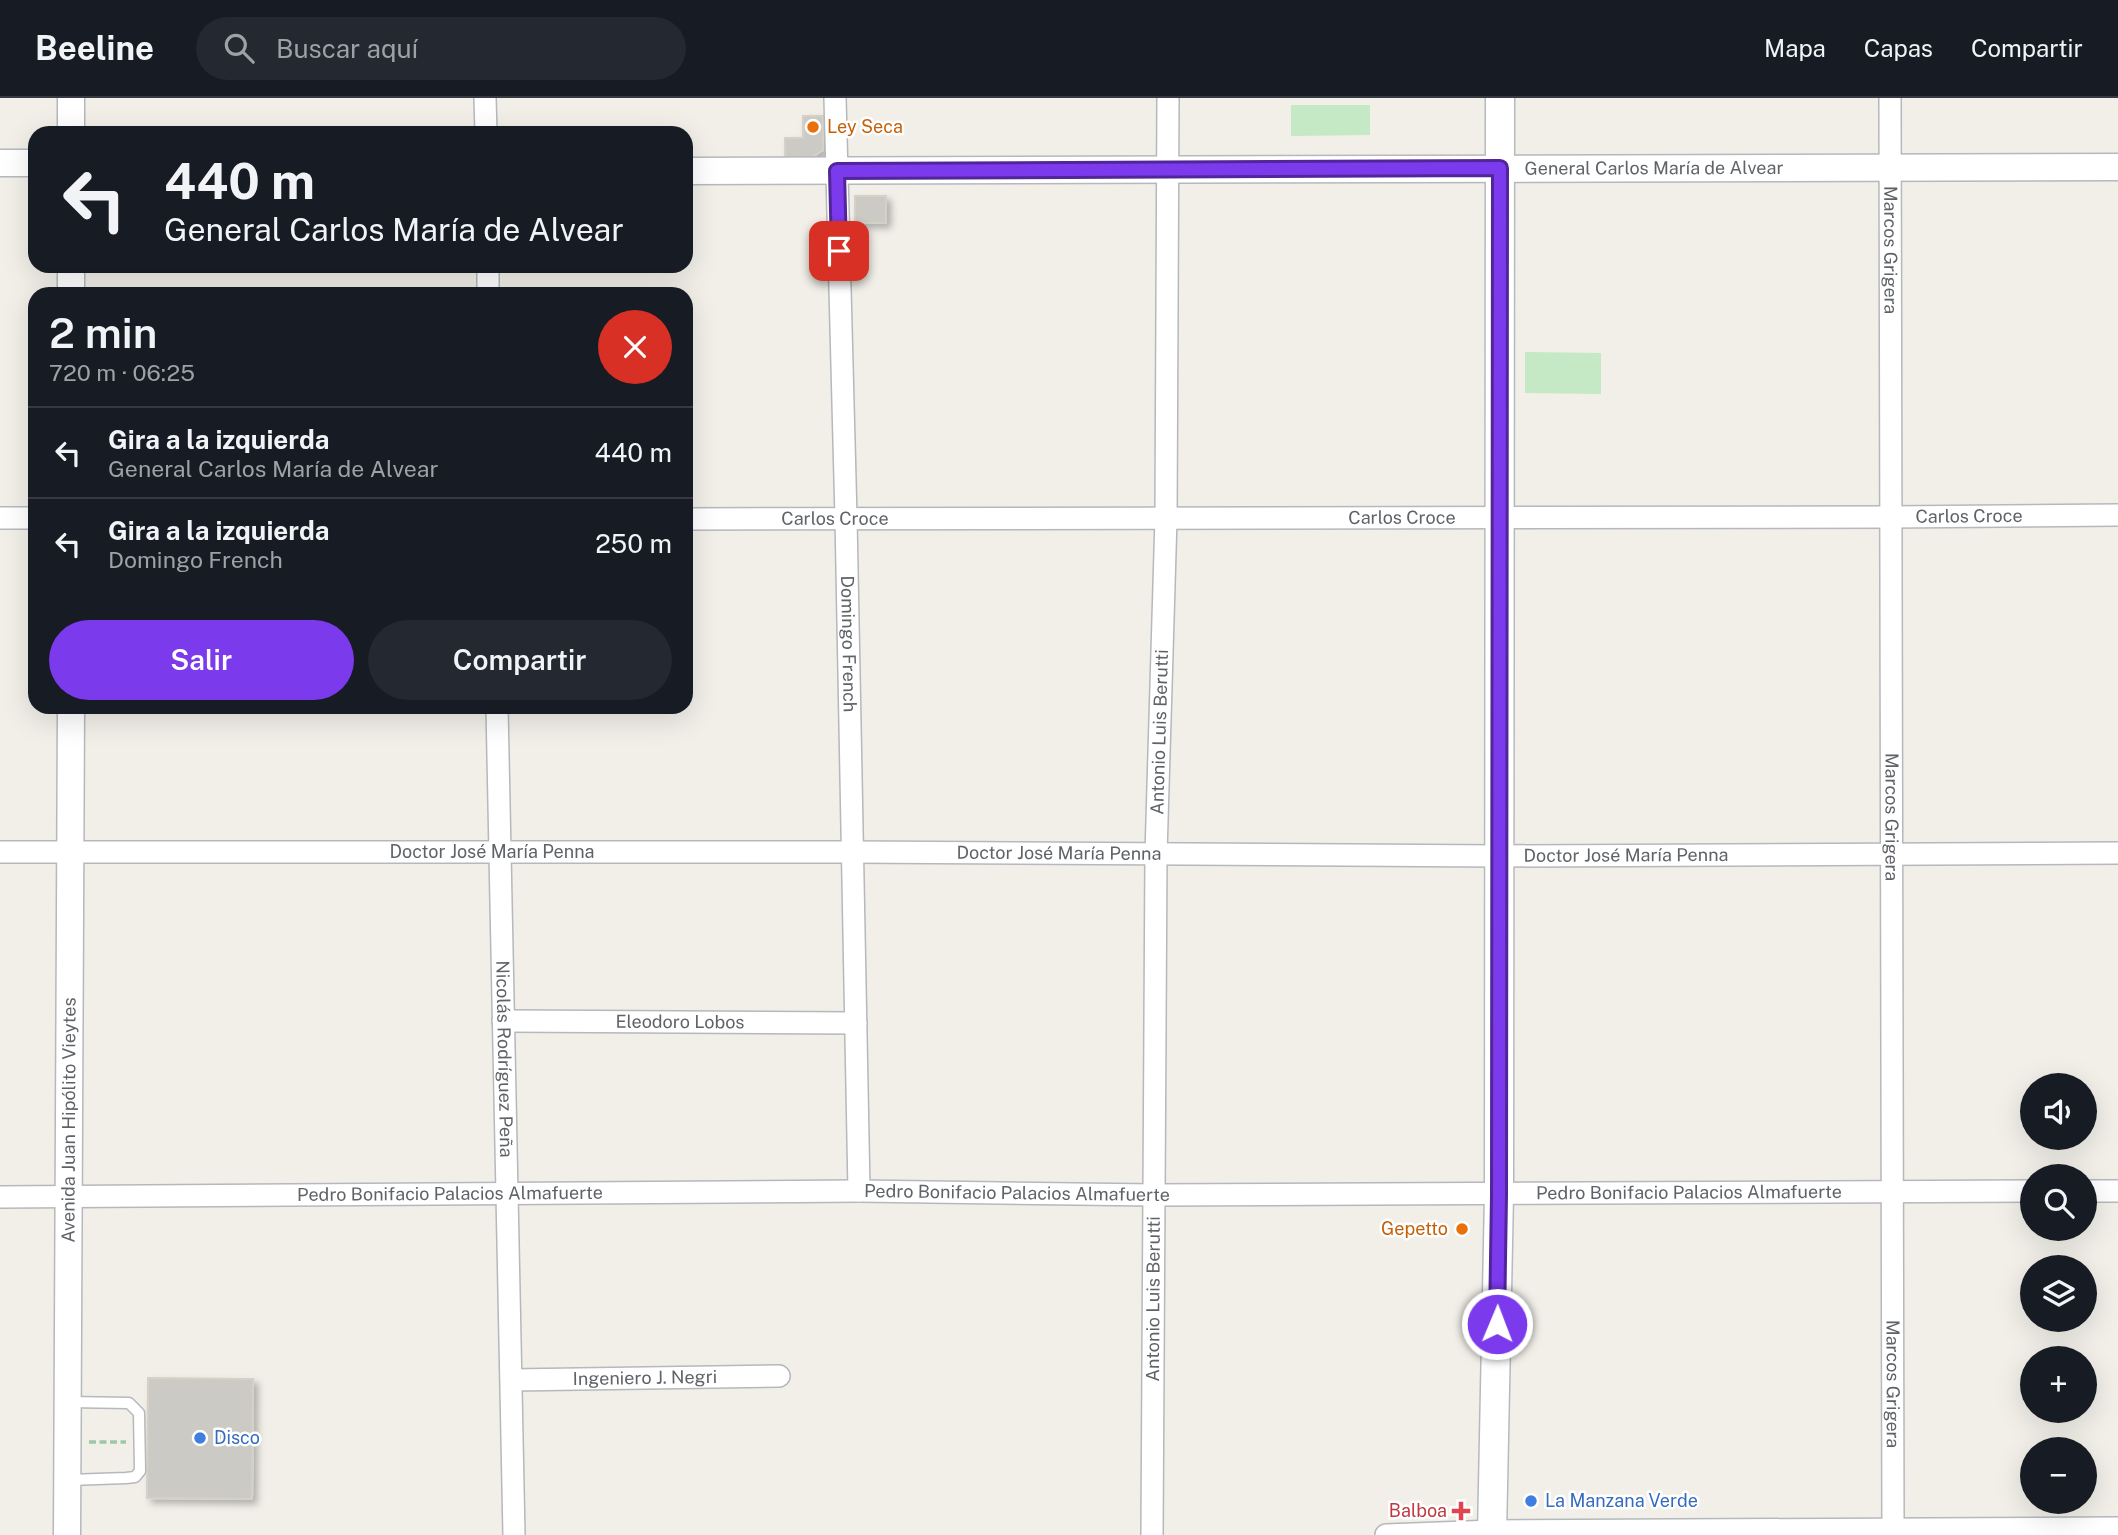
<!DOCTYPE html>
<html lang="es">
<head>
<meta charset="utf-8">
<style>
	:root { --surface:#171b24; --page:#242831; --text:#f1f3f6; --muted:#9ea1a6; --line:#363941; --accent:#7c3aed }
	body { margin:0; font-family:"Public Sans",sans-serif; background:var(--page); color:var(--text); height:100vh; display:flex; flex-direction:column; font-size:26px; white-space:nowrap }
	* { box-sizing:border-box; margin:0 }
	p { font-size:23px; color:var(--muted) }
	.icon { flex:none; width:38px; height:38px; fill:none; stroke:currentColor; stroke-width:2; stroke-linecap:round; stroke-linejoin:round }
	.map { position:relative; flex:1; overflow:hidden }
	.panel { position:absolute; left:28px; top:189px; width:665px; height:427px; display:flex; flex-direction:column; background:var(--surface); border-radius:21px; box-shadow:0 7px 28px #0002 }
	.panel>* { flex:none }
	.banner { position:absolute; left:28px; top:28px; width:665px; height:147px; border-radius:21px; box-shadow:0 7px 28px #0002; background:#171b24; color:var(--text); overflow:hidden }
	.tools { position:absolute; left:2020px; top:975px; display:grid; gap:14px }
	.tools a { display:grid; place-items:center; width:77px; height:77px; border-radius:50%; background:var(--surface); box-shadow:0 7px 28px #0002; font-size:35px }
	.pin { position:absolute; display:grid; place-items:center; width:60px; height:60px; color:#fff; margin:-30px; border-radius:14px; box-shadow:0 4px 10px #0006 }
	.me { position:absolute; width:77px; margin:-38px; rotate:1deg; stroke-linejoin:round; filter:drop-shadow(0 0 5px #0008) }
	.turn { display:flex; align-items:center; gap:24px; height:147px; padding:0 21px; font-size:32px }
	.turn .icon { width:91px; height:91px; stroke-width:2.5 }
	.turn b { display:block; font-size:49px; line-height:60px }
	.round { display:grid; place-items:center; flex:none; width:74px; height:74px; border-radius:37px; background:var(--page) }
	.summary { display:flex; align-items:center; justify-content:space-between; height:119px; padding:0 21px }
	h1 { font-size:42px; font-weight:600; line-height:52px }
	.cta { display:flex; gap:14px; margin-top:auto; padding:14px 21px }
	.cta a { flex:1; height:80px; border-radius:42px; background:var(--accent); color:#fff; font-size:28px; font-weight:600; line-height:80px; text-align:center }
	.cta a+a { background:var(--page); color:var(--text) }
	ul { padding:0; list-style:none }
	li { display:flex; align-items:center; gap:21px; height:91px; padding:0 21px; border-top:2px solid var(--line) }
	li div { flex:1 }
	li b { display:block; font-size:26px }
	li em { font-style:normal }
	header { display:flex; align-items:center; gap:42px; box-sizing:border-box; height:98px; padding:0 35px; background:var(--surface); border-bottom:2px solid var(--line) }
	header strong { font-size:33px }
	nav { display:flex; gap:38px; margin-inline-start:auto; font-size:24px }
	.search { width:490px; height:63px; background:var(--page); display:flex; align-items:center; gap:18px; box-sizing:border-box; padding:0 24px; border-radius:38px; color:var(--muted); font-size:26px }
	.map>svg:first-child { display:block }
	.green { fill:#c5e8c5 }
	.building { fill:#cccac5; stroke:#d6d1c6; stroke-width:2; filter:url(#shadow) }
	.lines { fill:none; stroke-linecap:round; stroke-linejoin:round }
	.service-casing { stroke:#b5b8bc; stroke-width:13 }
	.minor-casing { stroke:#b5b8bc; stroke-width:24 }
	.tertiary-casing { stroke:#b5b8bc; stroke-width:29 }
	.secondary-casing { stroke:#b6babf; stroke-width:31 }
	.path { stroke:#9cc7a9; stroke-width:3.5; stroke-dasharray:7 3.5; stroke-linecap:butt }
	.service { stroke:#fff; stroke-width:10 }
	.minor { stroke:#fff; stroke-width:21 }
	.tertiary { stroke:#fff; stroke-width:26 }
	.secondary { stroke:#fff; stroke-width:28 }
	.route-casing { stroke:#51269a; stroke-width:18 }
	.route { stroke:#7c3aed; stroke-width:12 }
	.food-dot { fill:#e8710a; stroke:#fff; stroke-width:2.5 }
	.shop-dot { fill:#3f7fe0; stroke:#fff; stroke-width:2.5 }
	.health-dot { fill:#e0444e; stroke:#fff; stroke-width:2.5 }
	.labels { text-anchor:middle; stroke-width:5; stroke-linejoin:round; paint-order:stroke }
	.food-label { font-size:18px; fill:#c56008; stroke:#fff; text-anchor:start }
	.street-label { font-size:18px; fill:#5f6368; stroke:#fff }
	.shop-label { font-size:18px; fill:#366cbe; stroke:#fff; text-anchor:start }
	.health-label { font-size:18px; fill:#be3a42; stroke:#fff; text-anchor:end }
</style>
</head>
<body>
<header>
<strong>Beeline</strong>
<div class="search"><svg class="icon" aria-label="search" viewBox="0 0 24 24"><circle cx="10" cy="10" r="6"/><path d="M15 15l6 6"/></svg>Buscar aquí</div>
<nav><a>Mapa</a><a>Capas</a><a>Compartir</a></nav>
</header>
<div class="map">
<svg width="2118" height="1437" viewBox="0 0 2118 1437">
	<defs>
		<filter id="shadow"><feDropShadow dx="4.5" dy="4.5" stdDeviation="3.5" flood-color="#0004"/></filter>
	</defs>
	<rect width="100%" height="100%" fill="#f1efe8"/>
	<path class="green" d="M1291 7H1370V37L1291 38Z
		M1525 254 1601 255V296L1525 295Z"/>
	<path class="building" d="M803 18H823V52L812 59H785V40H803Z
		M855 98H886V125H855Z
		M148 1280 253 1281 252 1401 147 1400Z"/>
	<g class="lines">
		<defs>
			<path id="service" d="M69 1382 126 1380 135 1379 140 1373 139 1315 129 1305 69 1304"/>
			<g id="minor">
				<path d="M485 0 486 35"/>
				<path id="s1" d="M835 0 846 420 859 1093"/>
				<path id="s2" d="M1890 0 1893 1437"/>
				<path d="M488 168V196"/>
				<path d="M0 420H35"/>
				<path id="s3" d="M686 421 1891 419 2118 417"/>
				<path id="s4" d="M497 609 514 1437"/>
				<path id="s5" d="M0 754H852L1499 758 2118 755"/>
				<path id="s6" d="M503 923 856 925"/>
				<path d="M2084 1093H2118"/>
				<path id="s7" d="M0 1099 859 1093 1154 1097 2032 1093"/>
				<path id="s8" d="M512 1282 779 1278"/>
				<path id="s9" d="M1152 1437 1156 756 1166 420 1168 0"/>
				<path d="M1386 1437 1493 1433 2118 1430"/>
			</g>
			<g id="tertiary">
				<path d="M71 35V0"/>
				<path d="M0 65H35"/>
				<path id="s10" d="M686 73 2118 69"/>
				<path d="M71 196V168"/>
				<path id="s11" d="M67 1437 71 609"/>
			</g>
			<path id="secondary" d="M1492 1437 1499 1097 1500 0"/>
		</defs>
		<use href="#service" class="service-casing"/>
		<use href="#minor" class="minor-casing"/>
		<use href="#tertiary" class="tertiary-casing"/>
		<use href="#secondary" class="secondary-casing"/>
		<path class="path" d="M89 1344H126"/>
		<use href="#service" class="service"/>
		<use href="#minor" class="minor"/>
		<use href="#tertiary" class="tertiary"/>
		<use href="#secondary" class="secondary"/>
	</g>
	<g class="lines">
		<defs>
			<path id="route" d="M839 153 837 73 1500 70 1499 1097 1497 1226"/>
		</defs>
		<use href="#route" class="route-casing"/>
		<use href="#route" class="route"/>
	</g>
	<g class="food-dot">
		<circle cx="813" cy="29" r="7"/>
		<circle cx="1462" cy="1131" r="7"/>
	</g>
	<g class="shop-dot">
		<circle cx="200" cy="1340" r="7"/>
		<circle cx="1531" cy="1403" r="7"/>
	</g>
	<path class="health-dot" d="M1457.5 1402.5h7v7h7v7h-7v7h-7v-7h-7v-7h7z"/>
	<g class="labels">
		<g class="food-label">
			<text x="827" y="35">Ley Seca</text>
			<text x="1448" y="1137" text-anchor="end">Gepetto</text>
		</g>
		<g class="street-label">
			<text dy="6" stroke="none"><textPath href="#s10" startOffset="968">General Carlos María de Alvear</textPath></text>
			<text dy="6" stroke="none"><textPath href="#s2" startOffset="152">Marcos Grigera</textPath></text>
			<text dy="6" stroke="none"><textPath href="#s3" startOffset="1283">Carlos Croce</textPath></text>
			<text dy="6" stroke="none"><textPath href="#s3" startOffset="149">Carlos Croce</textPath></text>
			<text dy="6" stroke="none"><textPath href="#s3" startOffset="716">Carlos Croce</textPath></text>
			<text dy="6" stroke="none"><textPath href="#s1" startOffset="546">Domingo French</textPath></text>
			<text dy="6" stroke="none"><textPath href="#s9" startOffset="803">Antonio Luis Berutti</textPath></text>
			<text dy="6" stroke="none"><textPath href="#s2" startOffset="719">Marcos Grigera</textPath></text>
			<text dy="6" stroke="none"><textPath href="#s5" startOffset="492">Doctor José María Penna</textPath></text>
			<text dy="6" stroke="none"><textPath href="#s5" startOffset="1059">Doctor José María Penna</textPath></text>
			<text dy="6" stroke="none"><textPath href="#s5" startOffset="1626">Doctor José María Penna</textPath></text>
			<text dy="6" stroke="none"><textPath href="#s6" startOffset="177">Eleodoro Lobos</textPath></text>
			<text dy="6" stroke="none"><textPath href="#s4" startOffset="352">Nicolás Rodríguez Peña</textPath></text>
			<text dy="6" stroke="none"><textPath href="#s11" startOffset="415">Avenida Juan Hipólito Vieytes</textPath></text>
			<text dy="6" stroke="none"><textPath href="#s7" startOffset="1017">Pedro Bonifacio Palacios Almafuerte</textPath></text>
			<text dy="6" stroke="none"><textPath href="#s7" startOffset="1689">Pedro Bonifacio Palacios Almafuerte</textPath></text>
			<text dy="6" stroke="none"><textPath href="#s7" startOffset="450">Pedro Bonifacio Palacios Almafuerte</textPath></text>
			<text dy="6" stroke="none"><textPath href="#s9" startOffset="236">Antonio Luis Berutti</textPath></text>
			<text dy="6" stroke="none"><textPath href="#s8" startOffset="133">Ingeniero J. Negri</textPath></text>
			<text dy="6" stroke="none"><textPath href="#s2" startOffset="1286">Marcos Grigera</textPath></text>
		</g>
		<g class="shop-label">
			<text x="214" y="1346">Disco</text>
			<text x="1545" y="1409">La Manzana Verde</text>
		</g>
		<g class="health-label">
			<text x="1447" y="1419">Balboa</text>
		</g>
	</g>
</svg>
<div class="tools">
<a><svg class="icon" aria-label="sound" viewBox="0 0 24 24"><path d="M4 9h4l5-4v14l-5-4H4zM17 9q2 3 0 6"/></svg></a>
<a><svg class="icon" aria-label="search" viewBox="0 0 24 24"><circle cx="10" cy="10" r="6"/><path d="M15 15l6 6"/></svg></a>
<a><svg class="icon" aria-label="layers" viewBox="0 0 24 24"><path d="M12 4l9 5-9 5-9-5zM3 14l9 5 9-5"/></svg></a>
<a>+</a>
<a>−</a>
</div>
<div class="pin" style="left:839px;top:153px;background:#d93025"><svg class="icon" aria-label="arrive" viewBox="0 0 24 24"><path d="M6 21V4h12l-3 4 3 4H6"/></svg></div>
<svg class="me" style="left:1497px;top:1226px" viewBox="-20 -20 40 40"><circle r="17" fill="#7c3aed" stroke="#fff" stroke-width="3"/><path d="M0-11L8 9 0 5-8 9z" fill="#fff"/></svg>
<div class="banner">
<div class="turn"><svg class="icon" aria-label="left" viewBox="0 0 24 24"><path d="M17 20v-9H6M10 6l-5 5 5 5"/></svg><div><b>440 m</b>General Carlos María de Alvear</div></div>
</div>
<section class="panel">
<div class="summary"><div><h1>2 min</h1><p>720 m · 06:25</p></div><a class="round" style="background:#d93025;color:#fff"><svg class="icon" aria-label="close" viewBox="0 0 24 24"><path d="M6 6l12 12M18 6L6 18"/></svg></a></div>
<ul>
<li><svg class="icon" aria-label="left" viewBox="0 0 24 24"><path d="M17 20v-9H6M10 6l-5 5 5 5"/></svg><div><b>Gira a la izquierda</b><p>General Carlos María de Alvear</p></div><em>440 m</em></li>
<li><svg class="icon" aria-label="left" viewBox="0 0 24 24"><path d="M17 20v-9H6M10 6l-5 5 5 5"/></svg><div><b>Gira a la izquierda</b><p>Domingo French</p></div><em>250 m</em></li>
</ul>
<div class="cta"><a>Salir</a><a>Compartir</a></div>
</section>
</div>
</body>
</html>
